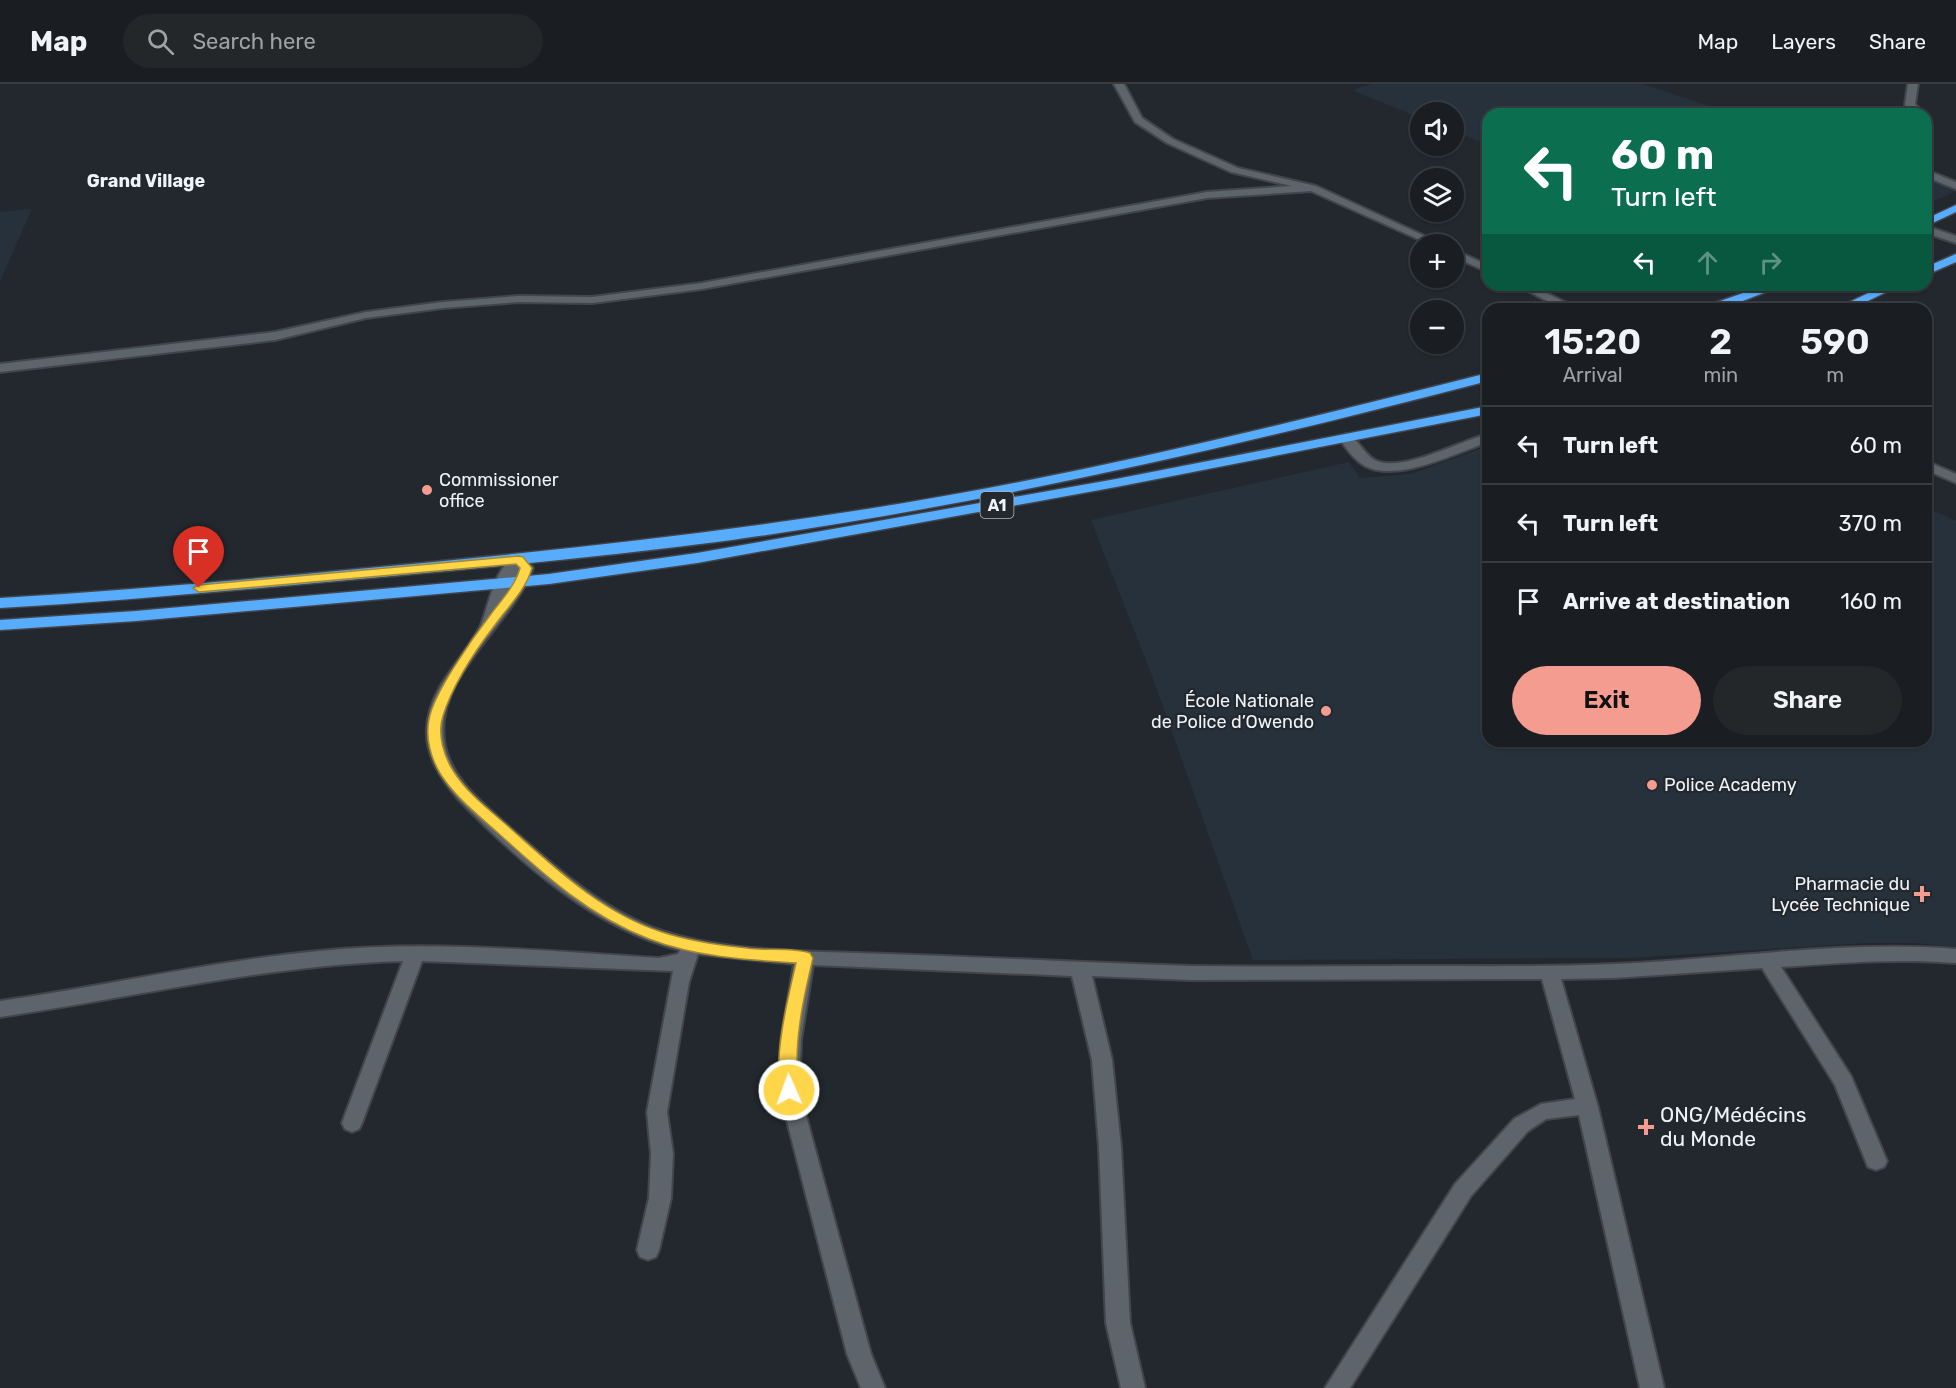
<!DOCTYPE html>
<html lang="en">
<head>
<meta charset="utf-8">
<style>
	:root { --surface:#1a1e22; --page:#23272a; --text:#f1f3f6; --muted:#9fa2a5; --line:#383c40; --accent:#f59c90 }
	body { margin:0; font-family:Rubik,sans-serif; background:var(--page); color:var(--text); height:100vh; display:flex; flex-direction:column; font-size:22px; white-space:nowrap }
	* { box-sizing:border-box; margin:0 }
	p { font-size:20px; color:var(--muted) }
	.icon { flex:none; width:33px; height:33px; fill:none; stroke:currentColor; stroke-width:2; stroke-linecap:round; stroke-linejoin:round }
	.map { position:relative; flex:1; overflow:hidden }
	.drawer { position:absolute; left:1482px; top:219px; width:450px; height:444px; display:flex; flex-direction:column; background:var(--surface); border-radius:18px; box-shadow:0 2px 4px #0004,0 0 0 2px var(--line) }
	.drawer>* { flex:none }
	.guide { position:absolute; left:1482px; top:24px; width:450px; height:183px; border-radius:18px; box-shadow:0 2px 4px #0004,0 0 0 2px var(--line); background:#0b6e4f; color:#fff; overflow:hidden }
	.fabs { position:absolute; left:1410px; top:18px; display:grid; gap:12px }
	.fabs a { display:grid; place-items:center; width:54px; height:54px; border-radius:50%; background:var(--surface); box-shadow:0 2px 4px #0004,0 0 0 2px var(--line); font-size:30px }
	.pin { position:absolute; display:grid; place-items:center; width:51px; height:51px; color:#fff; margin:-62px -26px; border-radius:50% 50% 50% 0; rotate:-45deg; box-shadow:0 0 6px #0007 }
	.pin .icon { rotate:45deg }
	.me { position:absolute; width:66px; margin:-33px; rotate:358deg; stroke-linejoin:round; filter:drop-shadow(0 0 4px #0008) }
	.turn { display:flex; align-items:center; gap:21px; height:126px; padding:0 30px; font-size:27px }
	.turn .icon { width:78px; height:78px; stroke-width:2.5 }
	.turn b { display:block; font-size:42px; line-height:51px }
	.lanes { display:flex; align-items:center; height:57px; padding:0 30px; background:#0003; justify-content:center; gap:30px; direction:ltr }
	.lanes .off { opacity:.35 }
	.eta { display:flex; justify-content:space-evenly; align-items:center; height:102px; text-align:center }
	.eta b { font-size:36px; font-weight:600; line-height:42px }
	.cta { display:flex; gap:12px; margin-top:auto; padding:12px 30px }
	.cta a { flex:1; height:69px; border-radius:36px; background:var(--accent); color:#111; font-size:24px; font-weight:600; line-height:69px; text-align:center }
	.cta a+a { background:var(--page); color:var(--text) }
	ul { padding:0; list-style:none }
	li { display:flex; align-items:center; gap:18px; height:78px; padding:0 30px; border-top:2px solid var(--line) }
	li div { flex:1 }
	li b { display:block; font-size:22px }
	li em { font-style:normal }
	header { display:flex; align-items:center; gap:36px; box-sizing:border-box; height:84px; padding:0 30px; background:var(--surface); border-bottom:2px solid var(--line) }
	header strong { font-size:28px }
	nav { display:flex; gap:33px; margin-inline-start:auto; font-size:21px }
	.search { width:420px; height:54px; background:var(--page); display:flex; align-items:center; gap:15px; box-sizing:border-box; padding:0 21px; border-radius:33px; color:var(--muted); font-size:22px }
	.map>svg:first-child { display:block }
	.built { fill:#27313c }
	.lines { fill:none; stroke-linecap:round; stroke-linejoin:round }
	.minor-casing { stroke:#42464c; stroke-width:4 }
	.highway-casing { stroke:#42464c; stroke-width:3 }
	.minor { fill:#5e646b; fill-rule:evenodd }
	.highway { fill:#58acfe; fill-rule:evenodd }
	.route { fill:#ffd54a; stroke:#a68a30; stroke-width:1.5 }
	.poi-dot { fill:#f59c90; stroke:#22282e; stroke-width:2 }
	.labels { text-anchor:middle; stroke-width:4.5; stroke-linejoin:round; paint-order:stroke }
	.shield { fill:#22282e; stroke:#b2b6bb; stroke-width:1.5 }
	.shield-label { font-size:16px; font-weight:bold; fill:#eff3f7 }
	.far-quarter-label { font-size:18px; font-weight:bold; fill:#eff3f7; stroke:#22282e }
	.poi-label { font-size:18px; fill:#eff3f7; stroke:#22282e; text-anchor:start }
	.near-poi-label { font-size:21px; fill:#eff3f7; stroke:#22282e; text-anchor:start }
</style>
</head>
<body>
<header>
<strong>Map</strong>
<div class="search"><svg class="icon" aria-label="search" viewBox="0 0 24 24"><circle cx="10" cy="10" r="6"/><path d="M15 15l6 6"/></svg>Search here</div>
<nav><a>Map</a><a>Layers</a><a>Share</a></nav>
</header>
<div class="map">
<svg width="1956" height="1304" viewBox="0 0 1956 1304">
	<rect width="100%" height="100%" fill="#22282e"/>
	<path class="built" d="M1372 0H1643L1733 30H1488V61L1454 47V28H1420V34L1352 6Z
		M1926 95 1956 105V107L1926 121Z
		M32 125 0 197V128Z
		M1488 362V657H1926V423L1956 437V863L1915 859H1866L1630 874 1253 876 1154 597 1091 436 1349 378 1360 394 1410 390Z"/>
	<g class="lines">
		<defs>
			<path id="minor" d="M1114 0H1124L1142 34 1173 55 1238 84 1316 102 1442 160H1429L1311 107 1207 114 702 205 592 219 519 218 443 224 366 234 275 256 0 288V280L275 248 366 228 443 218 519 212 592 213 702 199 1207 108 1292 102 1231 88 1167 59 1135 38Z
				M1908 0H1918L1915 20 1924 30H1914L1905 21Z
				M1926 86 1956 98V105L1926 93Z
				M1926 142 1956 152V159L1926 149Z
				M1454 166 1488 181V188L1454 173Z
				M1516 201H1531L1578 225H1563Z
				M1346 350C1358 353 1364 372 1377 377 1403 388 1460 357 1488 350V358C1456 369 1397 399 1365 382 1354 376 1346 364 1339 354Z
				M1926 377 1956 390V399L1926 386Z
				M519 472 524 473 533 484C513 540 435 591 444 656 449 694 481 717 507 741 554 782 602 826 662 847 713 864 770 866 822 868 870 869 918 871 966 873 1042 876 1116 880 1191 882 1263 883 1335 882 1407 882 1476 882 1546 883 1615 880 1728 875 1842 856 1956 865V879C1897 874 1840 879 1781 883L1851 992 1887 1077 1884 1083 1876 1086 1868 1083 1835 1001 1762 884 1614 894 1561 895 1598 1023 1664 1304H1640L1579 1031 1546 1035 1528 1047 1471 1112 1350 1304H1325L1455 1100 1514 1035 1541 1020 1575 1015 1542 895 1191 896 1092 892 1112 976 1121 1063 1130 1239 1145 1304H1121L1106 1239 1099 1063 1092 976 1072 892 813 881 801 956 799 1006 871 1270 885 1304H861L847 1270 779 1006 781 956 794 880 698 870 689 898 667 1028 673 1070 671 1114 659 1166 656 1173 648 1176 640 1173 637 1166 649 1114 651 1070 647 1028 673 887 422 877 362 1039 359 1045 352 1048 345 1045 342 1039 403 877C267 881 135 913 0 933V917C106 902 212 877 319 867 432 856 546 867 659 874L678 870 680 866C594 845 518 777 458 715 441 695 425 671 427 644 429 603 463 576 480 543 489 524 494 478 519 472Z"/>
			<path id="highway" d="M1956 121V128L1926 142V135Z
				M1956 170V178L1926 191V183Z
				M1766 201H1784L1722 225H1704L1706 222Z
				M1885 201H1901L1851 225H1835Z
				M1488 289V297C1239 362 987 420 732 456 612 472 491 483 370 494 247 505 124 517 0 524V514C116 507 232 497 347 486 534 469 719 450 904 419 1101 386 1294 338 1488 289Z
				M1488 322V330L1116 403 697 479 549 500 136 537 0 546V536L136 527 549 490 697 469 1116 395Z"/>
		</defs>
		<use href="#minor" class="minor-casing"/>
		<use href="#highway" class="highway-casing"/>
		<use href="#minor" class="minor"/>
		<use href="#highway" class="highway"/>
	</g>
	<path class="route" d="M519 472 523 473 532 484C526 506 508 523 495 541 475 567 453 600 443 632 437 650 444 673 454 688 468 710 490 726 509 743 555 784 602 829 662 848 689 857 718 861 747 864 767 867 791 863 810 869L813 874C805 908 797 943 797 978 796 989 800 1001 795 1011L789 1013 783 1011C770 986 789 908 796 879 747 876 695 873 649 855 589 832 544 791 498 749 478 731 456 714 441 691 431 675 425 654 429 635 434 608 474 552 491 530 502 515 515 502 520 484L516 480 199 508 193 504 199 501Z"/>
	<g class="poi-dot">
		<circle cx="427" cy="406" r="6"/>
		<circle cx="1326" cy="627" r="6"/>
		<circle cx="1652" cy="701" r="6"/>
		<path d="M1919 801h6v6h6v6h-6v6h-6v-6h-6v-6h6z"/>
		<path d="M1643 1034h6v6h6v6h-6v6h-6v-6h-6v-6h6z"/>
	</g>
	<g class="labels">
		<rect class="shield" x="980.5" y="408" width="33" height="26" rx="4.5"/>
		<g class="shield-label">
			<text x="997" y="427">A1</text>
		</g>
		<g class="far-quarter-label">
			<text x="146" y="103">Grand Village</text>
		</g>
		<g class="poi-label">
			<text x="439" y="402">Commissioner<tspan x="439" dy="21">office</tspan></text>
			<text x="1314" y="623" text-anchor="end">École Nationale<tspan x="1314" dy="21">de Police d’Owendo</tspan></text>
			<text x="1664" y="707">Police Academy</text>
			<text x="1910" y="806" text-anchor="end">Pharmacie du<tspan x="1910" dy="21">Lycée Technique</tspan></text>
		</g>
		<g class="near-poi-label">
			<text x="1660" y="1038">ONG/Médécins<tspan x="1660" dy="24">du Monde</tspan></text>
		</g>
	</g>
</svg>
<div class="fabs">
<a><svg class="icon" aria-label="sound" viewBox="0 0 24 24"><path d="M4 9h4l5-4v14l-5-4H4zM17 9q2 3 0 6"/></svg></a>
<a><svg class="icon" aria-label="layers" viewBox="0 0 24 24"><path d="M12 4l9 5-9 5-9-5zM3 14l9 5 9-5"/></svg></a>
<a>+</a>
<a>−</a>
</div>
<div class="pin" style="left:199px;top:504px;background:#d93025"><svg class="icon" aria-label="arrive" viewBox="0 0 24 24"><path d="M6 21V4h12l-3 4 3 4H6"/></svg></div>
<svg class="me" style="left:789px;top:1006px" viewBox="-20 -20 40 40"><circle r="17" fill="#ffd54a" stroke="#fff" stroke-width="3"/><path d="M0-11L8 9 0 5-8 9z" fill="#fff"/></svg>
<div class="guide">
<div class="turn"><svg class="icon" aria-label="left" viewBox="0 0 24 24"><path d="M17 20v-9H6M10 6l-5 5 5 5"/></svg><div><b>60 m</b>Turn left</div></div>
<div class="lanes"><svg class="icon" aria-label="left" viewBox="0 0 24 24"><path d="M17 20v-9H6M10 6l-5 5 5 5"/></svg><svg class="icon off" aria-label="ahead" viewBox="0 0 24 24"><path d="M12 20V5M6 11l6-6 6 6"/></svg><svg class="icon off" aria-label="right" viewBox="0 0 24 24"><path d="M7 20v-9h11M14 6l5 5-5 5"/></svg></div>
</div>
<section class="drawer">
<div class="eta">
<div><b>15:20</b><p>Arrival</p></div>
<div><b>2</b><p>min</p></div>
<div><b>590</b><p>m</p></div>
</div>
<ul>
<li><svg class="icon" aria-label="left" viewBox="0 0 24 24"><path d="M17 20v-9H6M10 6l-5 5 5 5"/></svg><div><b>Turn left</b></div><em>60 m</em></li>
<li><svg class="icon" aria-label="left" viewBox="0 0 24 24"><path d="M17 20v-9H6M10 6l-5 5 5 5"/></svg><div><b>Turn left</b></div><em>370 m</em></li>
<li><svg class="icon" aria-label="arrive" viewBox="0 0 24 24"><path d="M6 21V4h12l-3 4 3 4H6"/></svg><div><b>Arrive at destination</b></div><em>160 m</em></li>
</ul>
<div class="cta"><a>Exit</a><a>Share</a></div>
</section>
</div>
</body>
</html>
